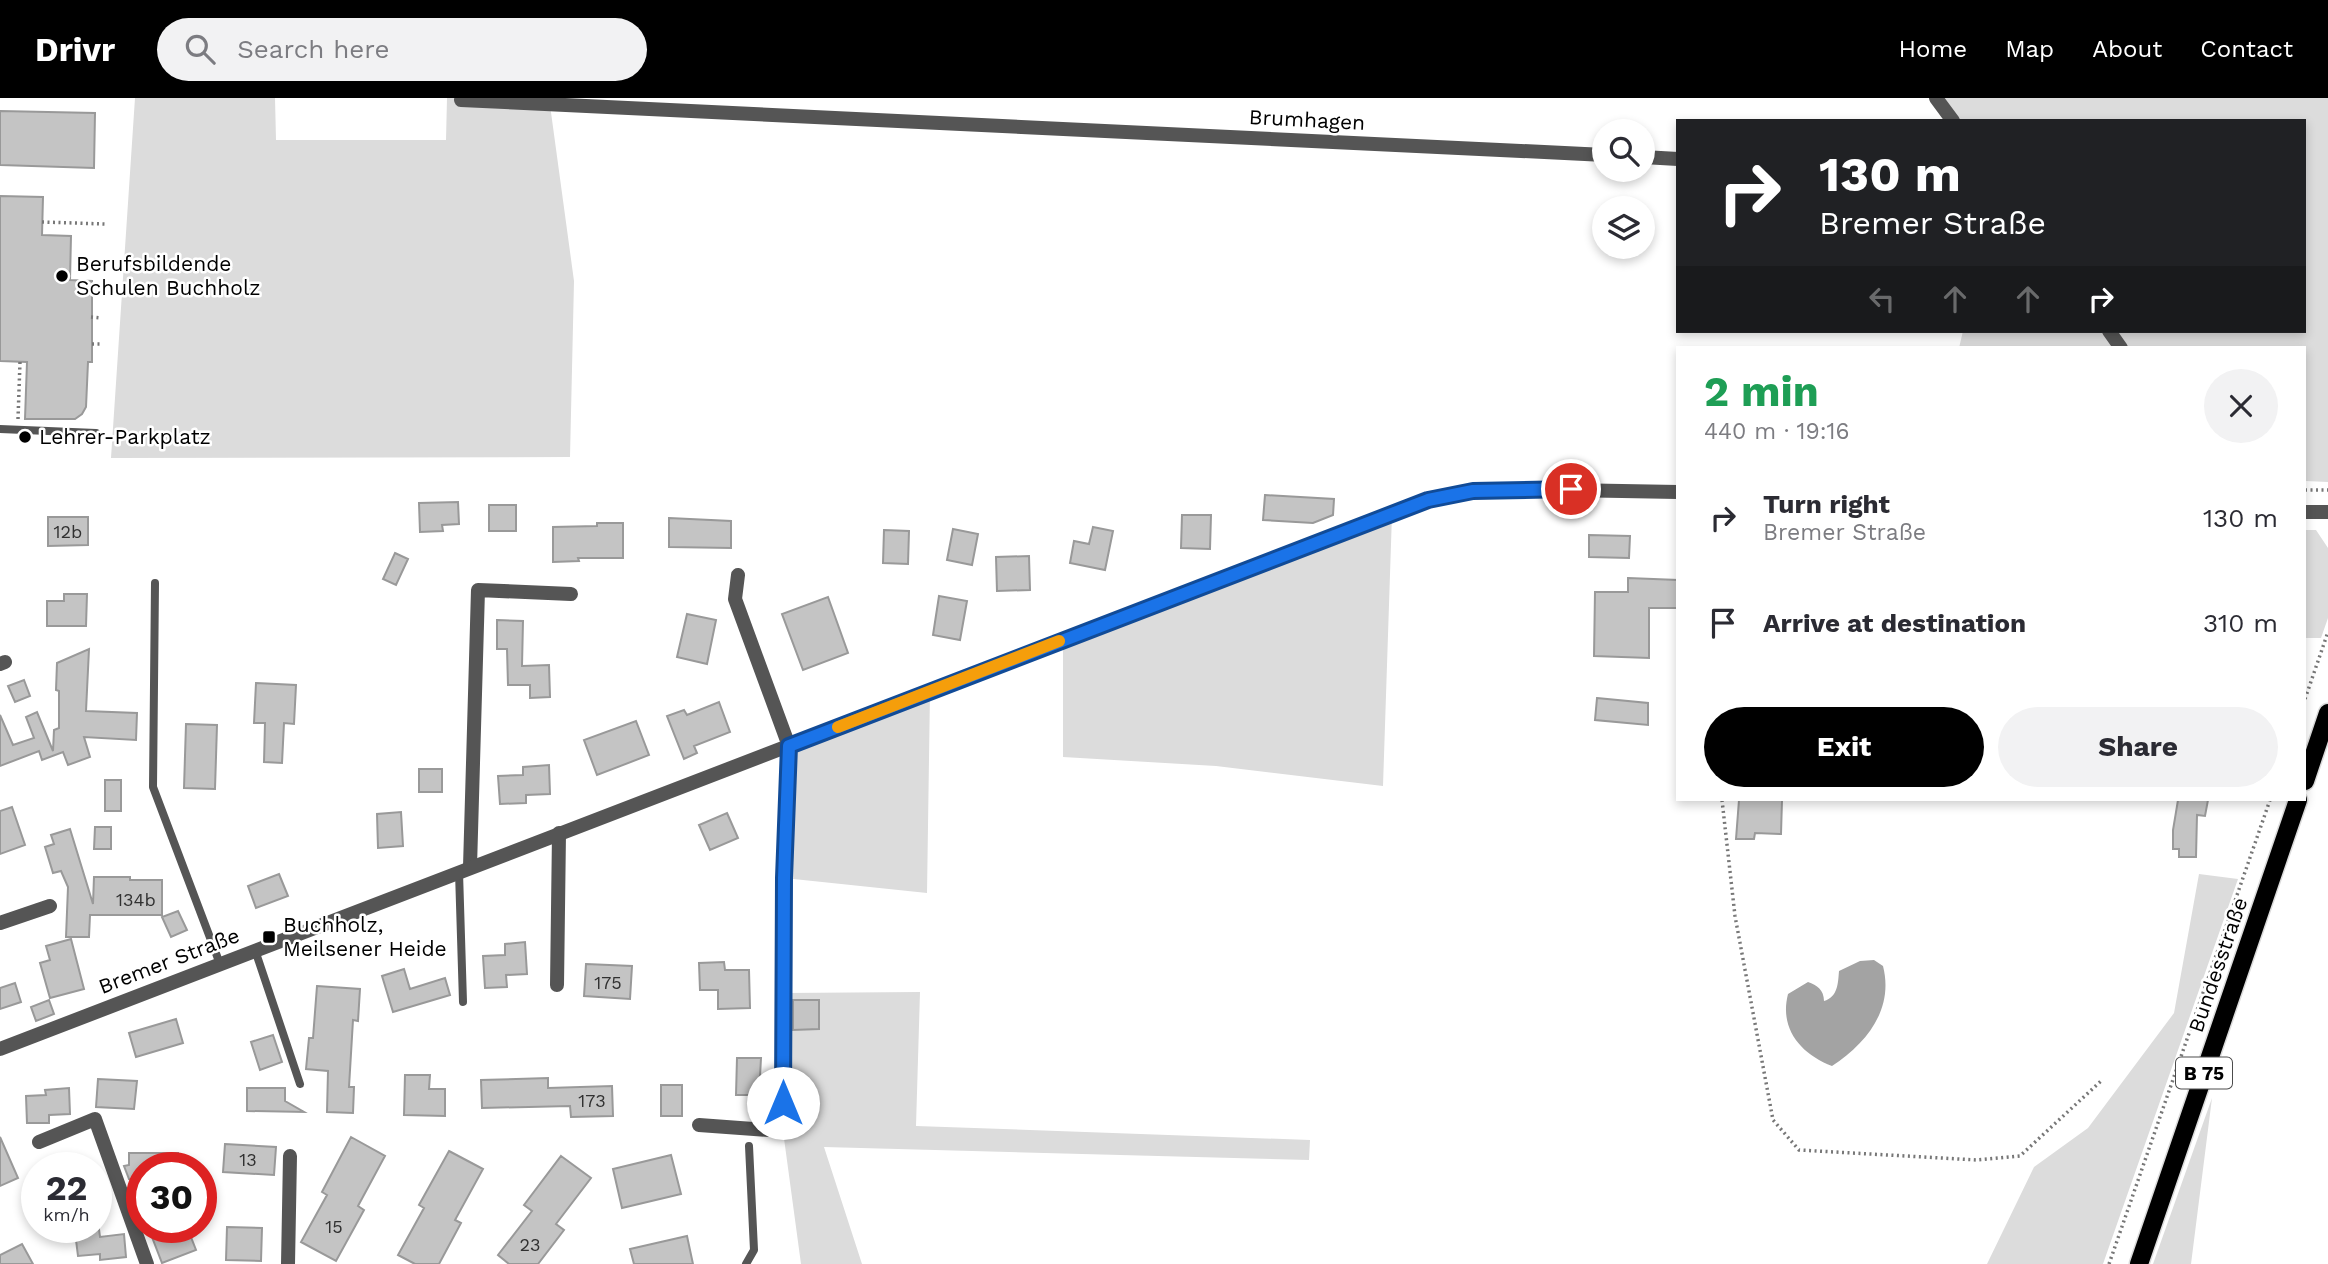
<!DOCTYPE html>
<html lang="en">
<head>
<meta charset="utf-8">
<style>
	:root { --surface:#fff; --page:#f2f2f3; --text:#2b2b33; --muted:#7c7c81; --accent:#000 }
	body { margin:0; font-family:"Work Sans",sans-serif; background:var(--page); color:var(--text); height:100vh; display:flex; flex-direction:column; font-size:26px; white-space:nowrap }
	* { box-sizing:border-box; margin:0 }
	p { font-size:23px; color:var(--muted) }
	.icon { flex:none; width:38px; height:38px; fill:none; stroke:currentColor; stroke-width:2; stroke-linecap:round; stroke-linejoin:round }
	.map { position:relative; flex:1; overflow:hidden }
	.panel { position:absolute; left:1676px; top:248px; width:630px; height:455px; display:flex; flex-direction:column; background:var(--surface); border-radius:0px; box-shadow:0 4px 10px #0003 }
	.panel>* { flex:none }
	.hud { position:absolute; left:1676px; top:21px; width:630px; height:214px; border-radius:0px; box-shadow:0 4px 10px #0003; background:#202124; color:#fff; overflow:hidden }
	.tools { position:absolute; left:1592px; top:21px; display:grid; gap:14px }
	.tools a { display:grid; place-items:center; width:63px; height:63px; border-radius:50%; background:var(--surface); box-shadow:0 4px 10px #0003; font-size:35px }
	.speed { position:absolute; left:21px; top:1054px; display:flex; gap:14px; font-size:35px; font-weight:700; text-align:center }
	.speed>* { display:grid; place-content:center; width:91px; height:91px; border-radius:50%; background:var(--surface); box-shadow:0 4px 10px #0003; line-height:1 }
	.speed small { font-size:18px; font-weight:400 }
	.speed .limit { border:10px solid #d22; background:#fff; color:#111 }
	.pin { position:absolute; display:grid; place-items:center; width:60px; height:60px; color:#fff; margin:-30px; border:4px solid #fff; border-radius:50%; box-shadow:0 2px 7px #0007 }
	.me { position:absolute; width:77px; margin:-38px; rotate:0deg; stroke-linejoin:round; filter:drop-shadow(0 0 5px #0008) }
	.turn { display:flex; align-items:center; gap:24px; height:147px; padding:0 28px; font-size:32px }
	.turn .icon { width:91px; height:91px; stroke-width:2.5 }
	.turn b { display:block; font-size:49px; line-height:60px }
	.lanes { display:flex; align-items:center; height:66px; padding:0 28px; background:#0003; justify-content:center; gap:35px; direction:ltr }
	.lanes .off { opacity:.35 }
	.round { display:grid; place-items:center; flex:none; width:74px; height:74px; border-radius:37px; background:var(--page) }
	.headline { display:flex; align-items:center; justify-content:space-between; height:119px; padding:0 28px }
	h1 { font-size:42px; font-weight:700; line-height:52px; color:#1e9e55 }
	.cta { display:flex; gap:14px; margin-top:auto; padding:14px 28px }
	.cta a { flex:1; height:80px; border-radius:42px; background:var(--accent); color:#fff; font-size:28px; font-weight:700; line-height:80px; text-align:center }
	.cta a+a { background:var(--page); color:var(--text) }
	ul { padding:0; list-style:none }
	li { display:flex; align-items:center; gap:21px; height:105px; padding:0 28px }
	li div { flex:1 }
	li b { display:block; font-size:26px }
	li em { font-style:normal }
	header { display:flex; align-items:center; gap:42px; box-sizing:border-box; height:98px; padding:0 35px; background:var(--accent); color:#fff }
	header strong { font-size:33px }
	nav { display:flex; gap:38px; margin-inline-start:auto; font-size:24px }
	.search { width:490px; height:63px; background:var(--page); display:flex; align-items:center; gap:18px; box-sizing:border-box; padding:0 24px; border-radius:38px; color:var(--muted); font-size:26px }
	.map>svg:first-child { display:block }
	.green { fill:#dcdcdc }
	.water { fill:#a3a3a3 }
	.building { fill:#c4c4c4; stroke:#999; stroke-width:2 }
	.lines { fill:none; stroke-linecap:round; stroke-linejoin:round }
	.primary-casing { stroke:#dbdbdb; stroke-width:21 }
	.path { stroke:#777; stroke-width:3.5; stroke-dasharray:2 3.5; stroke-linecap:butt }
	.service { stroke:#555; stroke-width:8 }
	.minor { stroke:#555; stroke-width:14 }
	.tertiary { stroke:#555; stroke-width:14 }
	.primary { stroke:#000; stroke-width:18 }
	.route-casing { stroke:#114b97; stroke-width:18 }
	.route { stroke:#1a73e8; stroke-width:12 }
	.slow { stroke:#f59e0b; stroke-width:12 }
	.poi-dot { fill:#000; stroke:#fff; stroke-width:2.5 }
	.labels { text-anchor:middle; stroke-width:5; stroke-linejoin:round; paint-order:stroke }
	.number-label { font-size:18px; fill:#313131 }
	.shield { fill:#fff; stroke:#4c4c4c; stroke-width:2 }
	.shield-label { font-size:19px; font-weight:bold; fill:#000 }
	.street-label { font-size:21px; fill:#000; stroke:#fff }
	.poi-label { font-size:21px; fill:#000; stroke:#fff; text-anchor:start }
</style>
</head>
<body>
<header>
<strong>Drivr</strong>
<div class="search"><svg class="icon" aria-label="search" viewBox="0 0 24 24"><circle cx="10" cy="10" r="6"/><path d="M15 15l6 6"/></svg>Search here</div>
<nav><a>Home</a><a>Map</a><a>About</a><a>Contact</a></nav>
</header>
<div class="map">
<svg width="2328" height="1166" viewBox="0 0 2328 1166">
	<rect width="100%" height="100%" fill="#fff"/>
	<path class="green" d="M135 0H275L276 42H446L447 0H487L550 7 574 183 570 359 111 360Z
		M1936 0H2328V384L2305 383V250H1959L1963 233H2305V23H1953Z
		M1392 416 1383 688 1216 668 1063 659V542Z
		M2305 432H2316L2328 450V520L2321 540H2305Z
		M930 594 927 795 784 780 789 648Z
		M2199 776 2238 781 2103 1166H1987L2034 1069 2088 1030 2174 915Z
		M920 894 916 1028 1310 1042 1309 1062 824 1049 862 1166H801L783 1033V895Z
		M2212 1000 2191 1166H2153Z"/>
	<path class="water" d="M1874 862 1883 868C1894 911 1867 945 1832 968 1801 956 1779 931 1788 896L1808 884C1817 887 1824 892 1824 903 1838 899 1838 885 1839 873L1860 863Z"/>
	<path class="building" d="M0 13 95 15 94 70 0 67Z
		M0 98 43 99 42 137 71 138 70 182 92 183V264H88L86 309 82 316 75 321H25L27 264 0 263Z
		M1265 397 1334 401 1333 417 1313 425 1263 422Z
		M458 404 459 426 442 427 443 433 420 434 419 405Z
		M489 407H516V433H489Z
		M1182 417H1211L1210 451 1181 450Z
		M48 419H88V447L48 448Z
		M669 420 731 423V450L669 449Z
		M597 425H623V460H578L579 463 553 464V429L597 428Z
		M1093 429 1113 433 1105 472 1070 465 1074 443 1089 446Z
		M953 431 978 436 972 467 947 462Z
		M884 432 909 433 908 466 883 465Z
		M1589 437 1630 438 1629 460 1589 459Z
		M395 455 408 461 396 487 383 481Z
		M1029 458 1030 492 997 493 996 459Z
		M1628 480 1678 482V510H1649V560L1594 558 1595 494H1628Z
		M64 496H87L86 528H47V503H64Z
		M939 498 967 503 960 542 933 537Z
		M828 499 848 555 803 572 782 516Z
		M687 516 716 522 707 566 677 559Z
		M497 522 523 523 522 568 549 567 550 599 530 600V587H508L507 551H497Z
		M89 551 86 613 137 615 136 642 84 639 90 659 68 667 63 654 42 662 39 653 0 668V617L13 647 34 640 26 619 37 614 53 653 54 632 59 630V593L56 592 57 565Z
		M24 582 30 598 15 604 8 588Z
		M256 585 296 587 294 626 284 625 282 665 264 664 265 625H254Z
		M1597 600 1648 605V627L1595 622Z
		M719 604 730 634 694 648 697 655 684 661 667 618 684 612 687 617Z
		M636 623 649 657 597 677 584 642Z
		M186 626 217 627 215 691 184 690Z
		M549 667 550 696 526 697V705L500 706 498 678 523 677V669Z
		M419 671H442V694H419Z
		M105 682H121V713H105Z
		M1739 702H1782L1781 736 1755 735 1754 741H1736Z
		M2178 702H2208L2205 718 2197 717 2196 759H2179V751H2173V732Z
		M12 709 25 747 0 756V713Z
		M401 714 403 748 378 750 377 716Z
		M727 715 738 740 710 752 699 727Z
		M95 729H111V751H94Z
		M70 731 93 806 94 779H130V782H162V817H90L89 839H66L68 789 61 773 53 775 45 749 54 746 51 737Z
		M279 776 288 798 256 810 248 788Z
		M178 813 187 832 171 839 162 819Z
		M71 841 84 891 50 900 40 865 50 862 46 848Z
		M525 844 527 876 506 877 507 889 485 890 483 858 505 857V846Z
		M724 864 725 872H749L750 910 718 911V892H700L699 865Z
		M586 866 632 868 630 901 584 898Z
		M404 871 410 891 445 880 450 897 393 914 382 878Z
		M15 885 21 904 0 911V890Z
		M317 888 360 891 358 923 353 922 349 989H354L353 1015 327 1014 328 973 306 971 309 940H313Z
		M49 902 54 916 36 923 31 909Z
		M793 902H819V931L793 932Z
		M176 921 183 945 136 959 129 935Z
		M273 937 282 964 260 972 251 944Z
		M737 960H761L759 997H736Z
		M405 977H430L429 991H445V1018L404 1017Z
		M548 980V990L612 988 613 1018 571 1019 570 1008 482 1010 481 982Z
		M98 981 137 983 134 1011 96 1009Z
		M661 987H682V1018H661Z
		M69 990 70 1016 49 1017V1025H27L26 998 46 997 45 992Z
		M247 990H285V1003L304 1014 247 1013Z
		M0 1039 18 1080 0 1088Z
		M351 1039 385 1058 358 1108 364 1112 336 1163 301 1144 327 1097 322 1094Z
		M225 1046 276 1049 274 1077 223 1074Z
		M449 1053 483 1071 455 1122 461 1125 439 1166H415L398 1157 424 1110 419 1107Z
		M129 1055H178V1069H142V1081H129L124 1068 129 1067Z
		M671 1057 681 1096 622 1110 613 1071Z
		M561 1058 591 1080 556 1126 564 1132 538 1166H509L498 1157 532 1113 524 1107Z
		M178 1129H187L196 1152 162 1165 152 1139Z
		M227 1129 262 1130 261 1163 226 1162Z
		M99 1131 100 1139 124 1136 126 1159 100 1162V1156L78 1158 75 1134Z
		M687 1138 693 1166H634L630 1151Z
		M22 1146 33 1166H0V1157Z"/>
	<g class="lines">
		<defs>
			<path id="primary" d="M2305 683 2328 615
				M2139 1166 2298 702"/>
		</defs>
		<use href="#primary" class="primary-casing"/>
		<path class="path" d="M42 124 105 126
			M91 219 101 220
			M92 246H100
			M18 321 20 264
			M2305 392H2328
			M2305 601 2328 534
			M1722 702 1735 818 1773 1022 1799 1052 1977 1062 2020 1058 2101 983
			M2109 1166 2270 702"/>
		<path class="service" d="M0 331 96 335
			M155 485 153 689 220 866
			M459 774 463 904
			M255 852 300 986
			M746 1166 754 1152 749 1048"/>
		<path class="minor" d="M1936 0 1953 23
			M461 2 1605 57
			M1643 59 1678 61
			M2109 233 2121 250
			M0 566 5 564
			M470 769 478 492 571 496
			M0 825 50 808
			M557 887 559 735
			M699 1027 783 1033 784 780 789 648 735 501 738 477
			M39 1044 95 1021 147 1166
			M288 1166 290 1058"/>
		<path class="tertiary" d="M2305 414H2328
			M0 951 1428 402 1473 393 1515 391 1678 394"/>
		<use href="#primary" class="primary"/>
	</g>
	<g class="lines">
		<defs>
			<path id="route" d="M783 1005 784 780 789 648 1428 402 1473 393 1571 391"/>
		</defs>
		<use href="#route" class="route-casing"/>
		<use href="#route" class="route"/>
		<path class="slow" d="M838 629 1059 543"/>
	</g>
	<g class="poi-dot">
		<circle cx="62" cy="178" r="7"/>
		<circle cx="25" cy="339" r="7"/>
		<rect x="262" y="832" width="14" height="14" rx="3.5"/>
	</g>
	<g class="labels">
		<g class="number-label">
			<text x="68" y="440">12b</text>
			<text x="136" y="808">134b</text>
			<text x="608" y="891">175</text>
			<text x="592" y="1009">173</text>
			<text x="248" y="1068">13</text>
			<text x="334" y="1135">15</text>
			<text x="530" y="1153">23</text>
		</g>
		<rect class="shield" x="2176" y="959.5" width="56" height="31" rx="5"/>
		<g class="shield-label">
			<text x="2204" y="982">B 75</text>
		</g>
		<g class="street-label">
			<text transform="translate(1307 22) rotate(3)" y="7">Brumhagen</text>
			<text transform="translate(169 863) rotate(-21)" y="7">Bremer Straße</text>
			<text transform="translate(2218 867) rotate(-71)" y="7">Bundesstraße</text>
		</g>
		<g class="poi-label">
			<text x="76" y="173">Berufsbildende<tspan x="76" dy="24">Schulen Buchholz</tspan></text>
			<text x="39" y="346">Lehrer-Parkplatz</text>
			<text x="283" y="834">Buchholz,<tspan x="283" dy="24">Meilsener Heide</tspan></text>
		</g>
	</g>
</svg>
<div class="tools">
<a><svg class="icon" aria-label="search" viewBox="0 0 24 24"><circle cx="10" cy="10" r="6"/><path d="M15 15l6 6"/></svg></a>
<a><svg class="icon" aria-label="layers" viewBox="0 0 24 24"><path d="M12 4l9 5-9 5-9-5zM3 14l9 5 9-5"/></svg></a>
</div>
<div class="speed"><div>22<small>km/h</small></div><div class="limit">30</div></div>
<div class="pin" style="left:1571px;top:391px;background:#d93025"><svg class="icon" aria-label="arrive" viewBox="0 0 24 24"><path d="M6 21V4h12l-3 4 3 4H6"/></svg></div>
<svg class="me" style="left:783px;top:1005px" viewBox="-20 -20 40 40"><circle r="19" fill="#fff"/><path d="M0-13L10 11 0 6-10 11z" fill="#1a73e8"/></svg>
<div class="hud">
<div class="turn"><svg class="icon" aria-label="right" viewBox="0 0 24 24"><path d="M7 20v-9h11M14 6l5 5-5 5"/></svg><div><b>130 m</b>Bremer Straße</div></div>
<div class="lanes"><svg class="icon off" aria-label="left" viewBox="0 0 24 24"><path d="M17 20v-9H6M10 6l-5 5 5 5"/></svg><svg class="icon off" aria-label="ahead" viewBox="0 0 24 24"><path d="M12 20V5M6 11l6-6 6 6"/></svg><svg class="icon off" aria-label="ahead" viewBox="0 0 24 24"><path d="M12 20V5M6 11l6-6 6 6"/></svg><svg class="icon" aria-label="right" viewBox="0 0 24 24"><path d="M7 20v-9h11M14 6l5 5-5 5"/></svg></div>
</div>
<section class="panel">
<div class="headline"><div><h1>2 min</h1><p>440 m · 19:16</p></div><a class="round"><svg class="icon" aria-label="close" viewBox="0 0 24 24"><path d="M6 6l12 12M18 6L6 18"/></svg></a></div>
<ul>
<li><svg class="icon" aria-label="right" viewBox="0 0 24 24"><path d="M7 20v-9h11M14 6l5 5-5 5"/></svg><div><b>Turn right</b><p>Bremer Straße</p></div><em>130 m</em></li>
<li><svg class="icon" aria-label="arrive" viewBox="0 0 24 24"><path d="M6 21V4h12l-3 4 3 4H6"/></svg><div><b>Arrive at destination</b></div><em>310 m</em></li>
</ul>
<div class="cta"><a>Exit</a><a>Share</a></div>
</section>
</div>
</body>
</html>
